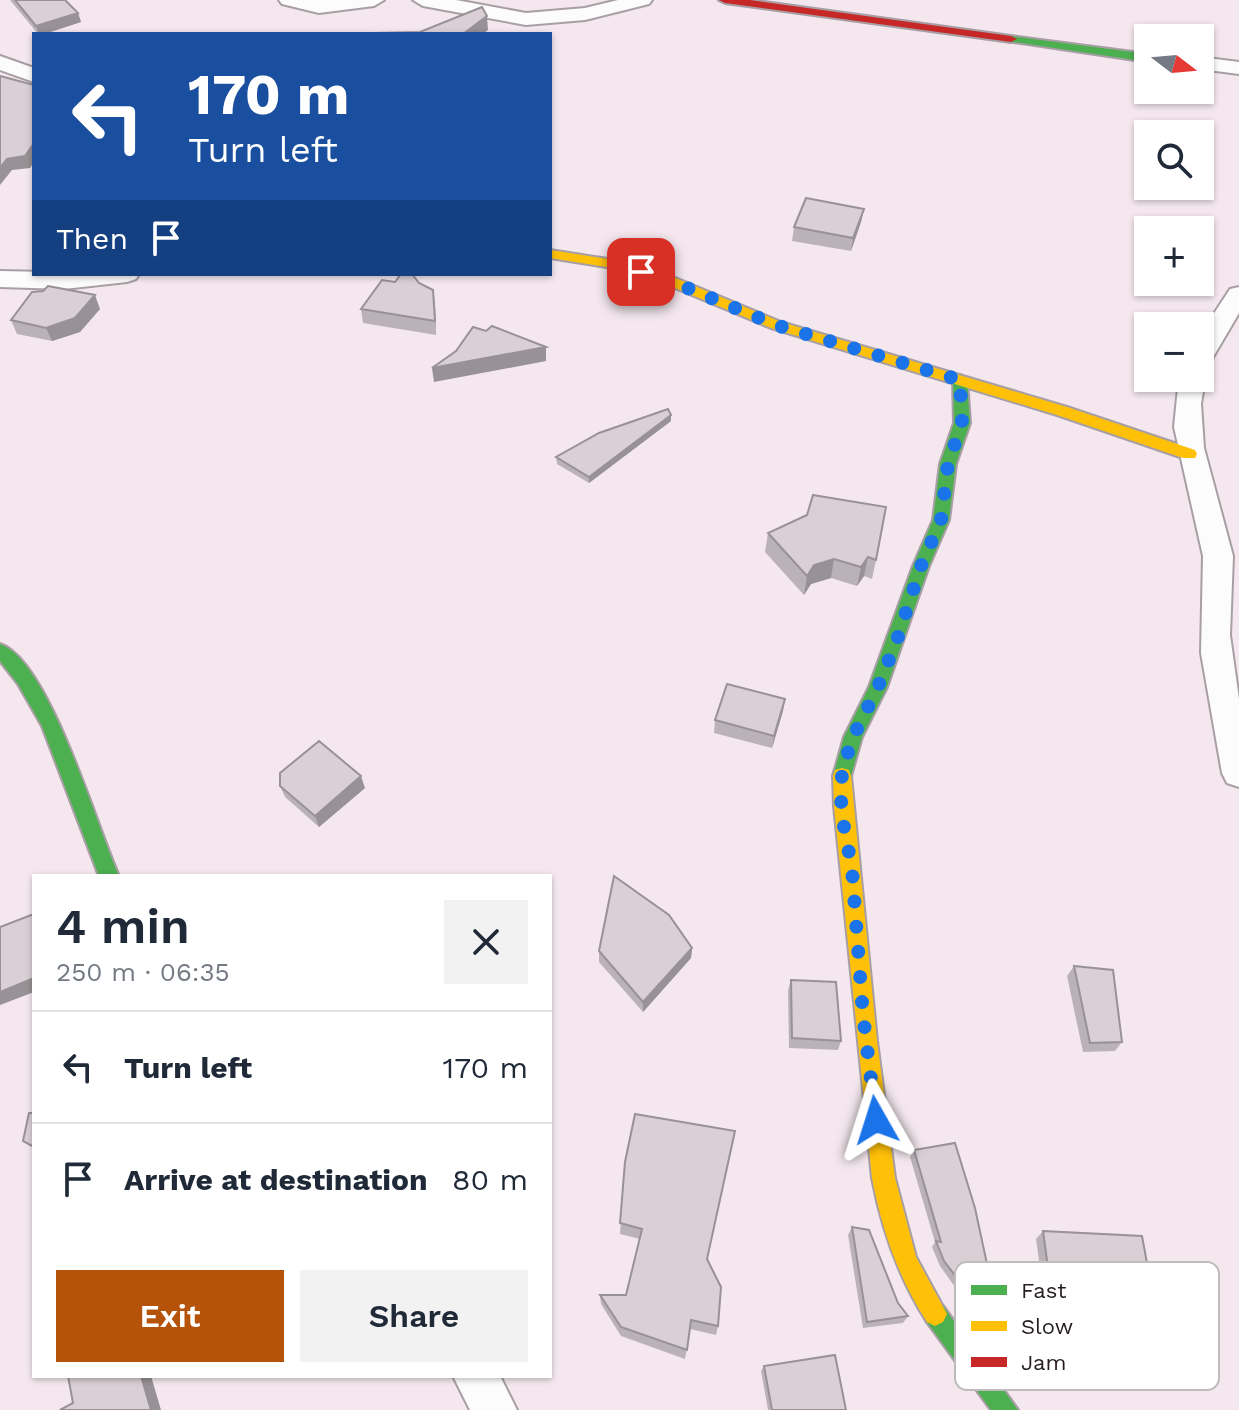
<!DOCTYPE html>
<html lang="en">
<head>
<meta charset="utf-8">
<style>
	:root { --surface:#fff; --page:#f2f2f3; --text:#1f2937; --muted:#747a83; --line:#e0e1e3; --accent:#b45309 }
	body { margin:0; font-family:"Work Sans",sans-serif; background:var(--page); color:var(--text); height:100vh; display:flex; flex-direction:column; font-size:30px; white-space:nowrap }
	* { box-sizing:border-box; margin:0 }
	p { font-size:26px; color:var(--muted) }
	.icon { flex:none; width:44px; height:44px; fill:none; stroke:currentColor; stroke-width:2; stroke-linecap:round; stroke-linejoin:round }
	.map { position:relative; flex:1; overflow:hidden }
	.panel { position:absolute; left:32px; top:874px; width:520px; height:504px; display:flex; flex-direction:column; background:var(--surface); border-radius:0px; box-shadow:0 2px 6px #0004 }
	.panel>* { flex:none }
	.top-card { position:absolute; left:32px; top:32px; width:520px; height:244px; border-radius:0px; box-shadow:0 2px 6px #0004; background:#1a4fa0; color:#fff; overflow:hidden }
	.needle { width:52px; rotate:106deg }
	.controls { position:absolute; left:1134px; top:24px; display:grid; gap:16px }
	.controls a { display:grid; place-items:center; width:80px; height:80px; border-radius:0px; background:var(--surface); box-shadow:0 2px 6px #0004; font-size:40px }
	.pin { position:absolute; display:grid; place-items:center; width:68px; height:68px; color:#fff; margin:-34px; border-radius:16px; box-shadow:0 4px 12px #0006 }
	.me { position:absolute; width:88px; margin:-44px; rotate:354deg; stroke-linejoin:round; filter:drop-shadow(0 0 6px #0008) }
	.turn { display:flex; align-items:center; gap:28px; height:168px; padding:0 24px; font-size:36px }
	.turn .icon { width:104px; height:104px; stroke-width:2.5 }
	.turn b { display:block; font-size:56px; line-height:68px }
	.then { display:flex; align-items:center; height:76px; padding:0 24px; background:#0003; gap:16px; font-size:30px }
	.round { display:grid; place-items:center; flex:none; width:84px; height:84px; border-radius:0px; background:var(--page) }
	.summary { display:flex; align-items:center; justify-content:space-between; height:136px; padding:0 24px }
	h1 { font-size:48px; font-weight:600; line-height:60px }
	.action { display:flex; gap:16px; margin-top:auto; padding:16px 24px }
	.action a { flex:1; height:92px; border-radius:0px; background:var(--accent); color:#fff; font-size:32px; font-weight:600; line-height:92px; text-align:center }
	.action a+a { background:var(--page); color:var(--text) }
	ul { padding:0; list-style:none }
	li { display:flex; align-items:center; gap:24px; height:112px; padding:0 24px; border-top:2px solid var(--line) }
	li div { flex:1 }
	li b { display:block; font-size:30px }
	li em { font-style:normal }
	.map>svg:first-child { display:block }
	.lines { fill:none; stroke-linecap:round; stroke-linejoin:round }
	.street-casing { stroke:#a89fa4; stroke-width:4 }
	.fast-casing { stroke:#a89fa4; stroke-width:4 }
	.slow-casing { stroke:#a89fa4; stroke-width:4 }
	.jam-casing { stroke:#a89fa4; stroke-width:4 }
	.street { fill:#fdfcfc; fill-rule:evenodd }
	.fast { fill:#4caf50; fill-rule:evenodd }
	.slow { fill:#ffc107; fill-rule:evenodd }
	.jam { fill:#c62828; fill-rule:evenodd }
	.wall { fill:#bbb2b7 }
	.shaded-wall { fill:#989195 }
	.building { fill:#d9cfd5; stroke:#989195; stroke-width:2 }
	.route { stroke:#1a73e8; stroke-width:14; stroke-dasharray:0 25.2 }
	.key { fill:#fff; stroke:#bebbbc; stroke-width:2 }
	.key-label { font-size:22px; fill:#251d21 }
</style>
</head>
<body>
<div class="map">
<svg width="1239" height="1410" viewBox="0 0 1239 1410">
	<rect width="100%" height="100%" fill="#f4e8ee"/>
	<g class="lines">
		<defs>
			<path id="street" d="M279 0H384L374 6 319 13 282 4Z
				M413 0H456L526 13 585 8 618 0H652L649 4 585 20 526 25 423 6Z
				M0 56 34 68V82L0 70Z
				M1200 57 1239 62V74L1200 69Z
				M0 271 139 274 136 279 127 282 64 289 0 287Z
				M1239 287V313L1209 364 1200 367V335L1230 289Z
				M1200 371 1205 378 1201 404 1204 448 1233 556 1230 635 1239 699V787L1227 783 1222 773 1201 653 1203 556 1174 427 1179 378H1200Z
				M453 1376H500L517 1410H470Z"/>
			<path id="fast" d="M1011 36 1148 54V62L1007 41 1005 39Z
				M960 375 967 380 970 423 956 464 949 520 929 566 887 687 862 737 851 776 849 782 842 784 835 782 833 776 844 737 869 687 913 566 933 520 940 464 954 423 953 380Z
				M0 644C49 660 97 828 119 876H99L42 726 18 684 0 661Z
				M935 1302 943 1306 1018 1410H991L927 1322 923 1314 927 1306Z"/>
			<path id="slow" d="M550 250 614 260 673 277 781 322 1067 407 1195 450 1197 454 1195 458H1183L1057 415 771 328 663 283 613 268 550 258Z
				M842 768 849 770 851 776 877 1041 895 1178 916 1257 947 1314 943 1322 935 1326 927 1322C898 1277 882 1230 872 1178L834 806 833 776 835 770Z"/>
			<path id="jam" d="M719 0H750L1011 36 1017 39 1011 42 725 3Z"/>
		</defs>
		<use href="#street" class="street-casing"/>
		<use href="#fast" class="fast-casing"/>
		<use href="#slow" class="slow-casing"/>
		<use href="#jam" class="jam-casing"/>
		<use href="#street" class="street"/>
		<use href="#fast" class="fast"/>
		<use href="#slow" class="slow"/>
		<use href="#jam" class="jam"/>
	</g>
	<path class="wall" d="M10 0H65L78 13 81 22 44 34H38Z
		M864 209 861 222 851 251 792 241 794 227Z
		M395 282 435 304 436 335 363 323 361 309Z
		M100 309 80 332 52 341 17 334 11 320Z
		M671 421 589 483 557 464 556 457Z
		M807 515 876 560 872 579 864 576 857 586 831 578 811 584 804 595 765 552 768 533Z
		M783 711 772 748 714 733 715 720Z
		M280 786 365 788 319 827 285 797Z
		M692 948 691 958 643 1012 599 962V951Z
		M1074 966 1122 1042 1115 1051 1083 1052 1067 976Z
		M791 980 841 1041 838 1050 789 1048 788 990Z
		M914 1150 993 1292 988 1297 965 1301 940 1266 932 1247 935 1242 910 1157Z
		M625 1162 707 1259 718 1326 716 1335 690 1329 685 1359 621 1336 601 1304 600 1295H626L640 1239 620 1234Z
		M852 1227 898 1303 908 1316 903 1323 863 1328 848 1235Z
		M1043 1231 1157 1317 1148 1323 1047 1318 1036 1239Z
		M764 1366 846 1410H768L761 1371Z"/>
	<path class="shaded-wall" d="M78 13 81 22 44 34H39L36 26Z
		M487 16 488 30 483 34H463Z
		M34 143V162L30 168 12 170 0 185V168L7 159Z
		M864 209 861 222 851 251 853 238Z
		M433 290 435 304 436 335 435 321Z
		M95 295 100 309 80 332 52 341 46 328Z
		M546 347V361L434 382 432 368Z
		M671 415V421L589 483V477Z
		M868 557 864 576 857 586 861 567Z
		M834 559 831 578 811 584 804 595 807 576 814 565Z
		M785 699 783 711 772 748 774 736Z
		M361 776 365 788 319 827 315 816Z
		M692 948 691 958 643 1012V1002Z
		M34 978V992L0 1005V992Z
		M141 1376H151L161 1410H151Z"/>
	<path class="building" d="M15 0H65L78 13 36 26Z
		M482 7 487 16 463 34 374 33 420 32Z
		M0 76 34 85V143L25 156 7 159 0 168Z
		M806 198 864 209 853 238 794 227Z
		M401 274H412L419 283 433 290 435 321 361 309 382 280 395 282Z
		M48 286 95 295 75 318 46 328 11 320 32 292 43 291Z
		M492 326 546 347 432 368 456 351 473 327 486 331Z
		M668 409 671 415 589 477 556 457 599 433Z
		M813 495 886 507 876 560 868 557 861 567 834 559 814 565 807 576 768 533 807 515Z
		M727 684 785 699 774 736 715 720Z
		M319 741 361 776 315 816 280 786V773Z
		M614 876 669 915 692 948 643 1002 599 951Z
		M34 914V978L0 992V927Z
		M1074 966 1113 970 1122 1042 1090 1043Z
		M791 980 836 982 841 1041 792 1038Z
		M29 1113H34V1147L23 1141Z
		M635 1114 735 1131 707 1259 721 1287 718 1326 691 1320 687 1350 621 1327 600 1295H626L642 1229 620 1223 625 1162Z
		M955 1143 975 1208 993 1292 970 1295 944 1261 936 1241 941 1242 914 1150Z
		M852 1227 869 1230 898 1303 908 1316 867 1322Z
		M1043 1231 1142 1236 1157 1317 1054 1312Z
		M835 1355 846 1410H772L764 1366Z
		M68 1376H141L151 1410H60L73 1403Z"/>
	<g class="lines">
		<path class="route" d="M641 272 668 280 776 325 960 380 962 423 948 464 941 520 921 566 897 640 878 687 853 737 842 771 841 811 852 869 863 1015 876 1120"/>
	</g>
	<rect x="955" y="1262" width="264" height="128" rx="12" class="key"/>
	<rect x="971" y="1285" width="36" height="10" fill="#4caf50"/>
	<rect x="971" y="1321" width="36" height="10" fill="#ffc107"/>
	<rect x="971" y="1357" width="36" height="10" fill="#c62828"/>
	<g class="key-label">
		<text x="1021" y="1298">Fast</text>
		<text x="1021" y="1334">Slow</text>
		<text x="1021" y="1370">Jam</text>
	</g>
</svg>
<div class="controls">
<a><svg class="needle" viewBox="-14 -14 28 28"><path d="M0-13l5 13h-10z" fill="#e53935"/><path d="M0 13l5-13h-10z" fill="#747a83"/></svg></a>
<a><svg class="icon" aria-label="search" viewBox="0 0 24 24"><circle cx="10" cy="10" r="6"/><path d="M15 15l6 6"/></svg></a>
<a>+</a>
<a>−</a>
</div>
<div class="pin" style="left:641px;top:272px;background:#d93025"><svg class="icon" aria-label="arrive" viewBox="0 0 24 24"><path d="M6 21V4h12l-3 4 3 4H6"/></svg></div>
<svg class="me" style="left:876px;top:1120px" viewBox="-20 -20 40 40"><path d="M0-17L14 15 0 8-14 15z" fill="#1a73e8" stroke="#fff" stroke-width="4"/></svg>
<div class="top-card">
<div class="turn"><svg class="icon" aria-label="left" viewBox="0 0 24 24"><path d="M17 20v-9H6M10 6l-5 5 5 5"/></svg><div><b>170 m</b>Turn left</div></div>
<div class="then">Then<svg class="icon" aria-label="arrive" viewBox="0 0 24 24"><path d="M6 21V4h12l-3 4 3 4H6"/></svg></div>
</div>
<section class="panel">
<div class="summary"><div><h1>4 min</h1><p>250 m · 06:35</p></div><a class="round"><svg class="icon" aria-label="close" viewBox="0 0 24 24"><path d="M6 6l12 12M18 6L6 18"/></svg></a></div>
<ul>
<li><svg class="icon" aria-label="left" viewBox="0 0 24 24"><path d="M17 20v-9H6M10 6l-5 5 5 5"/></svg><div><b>Turn left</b></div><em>170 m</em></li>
<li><svg class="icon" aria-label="arrive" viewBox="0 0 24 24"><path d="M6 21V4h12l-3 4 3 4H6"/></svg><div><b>Arrive at destination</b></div><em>80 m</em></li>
</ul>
<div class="action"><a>Exit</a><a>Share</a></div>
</section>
</div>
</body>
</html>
